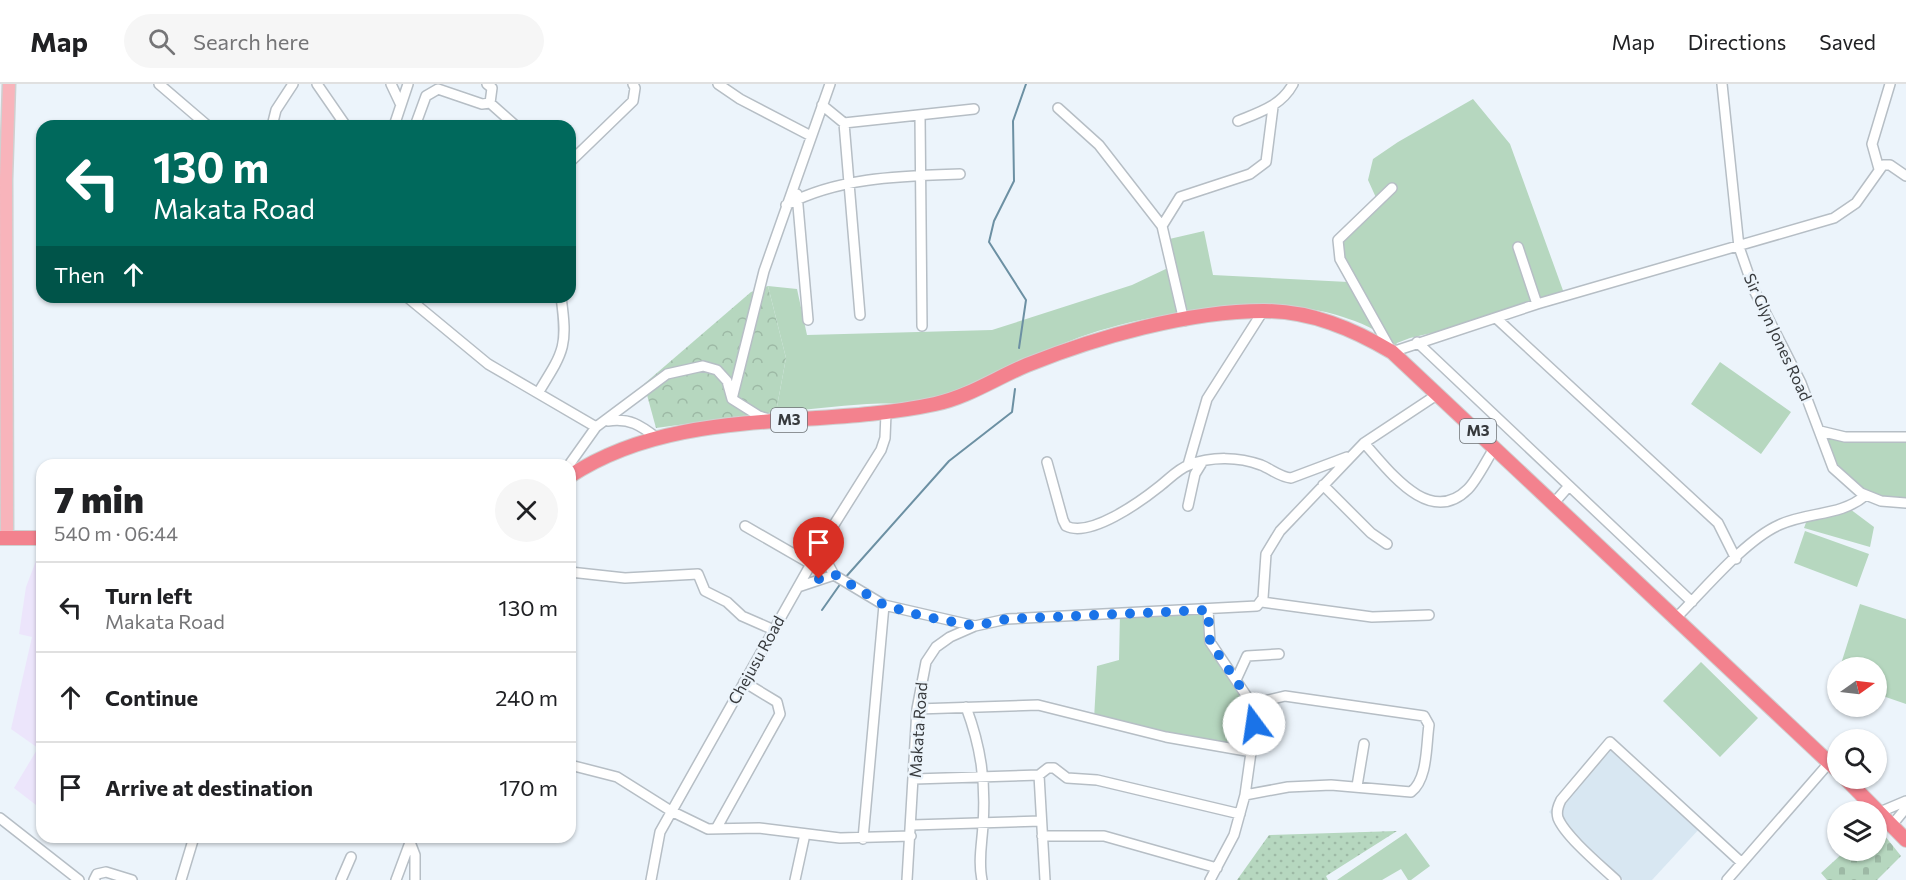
<!DOCTYPE html>
<html lang="en">
<head>
<meta charset="utf-8">
<style>
	:root { --surface:#fff; --page:#f6f6f6; --text:#202124; --muted:#757577; --line:#e0e0e0 }
	body { margin:0; font-family:Commissioner,sans-serif; background:var(--page); color:var(--text); height:100vh; display:flex; flex-direction:column; font-size:22px; white-space:nowrap }
	* { box-sizing:border-box; margin:0 }
	p { font-size:20px; color:var(--muted) }
	.icon { flex:none; width:33px; height:33px; fill:none; stroke:currentColor; stroke-width:2; stroke-linecap:round; stroke-linejoin:round }
	.map { position:relative; flex:1; overflow:hidden }
	.side { position:absolute; left:36px; top:375px; width:540px; height:384px; display:flex; flex-direction:column; background:var(--surface); border-radius:18px; box-shadow:0 2px 4px #0004 }
	.side>* { flex:none }
	.banner { position:absolute; left:36px; top:36px; width:540px; height:183px; border-radius:18px; box-shadow:0 2px 4px #0004; background:#00695c; color:#fff; overflow:hidden }
	.needle { width:39px; rotate:76deg }
	.tools { position:absolute; left:1827px; top:573px; display:grid; gap:12px }
	.tools a { display:grid; place-items:center; width:60px; height:60px; border-radius:50%; background:var(--surface); box-shadow:0 2px 4px #0004; font-size:30px }
	.pin { position:absolute; display:grid; place-items:center; width:51px; height:51px; color:#fff; margin:-62px -26px; border-radius:50% 50% 50% 0; rotate:-45deg; box-shadow:0 0 6px #0007 }
	.pin .icon { rotate:45deg }
	.me { position:absolute; width:66px; margin:-33px; rotate:346deg; stroke-linejoin:round; filter:drop-shadow(0 0 4px #0008) }
	.turn { display:flex; align-items:center; gap:21px; height:126px; padding:0 18px; font-size:27px }
	.turn .icon { width:78px; height:78px; stroke-width:2.5 }
	.turn b { display:block; font-size:42px; line-height:51px }
	.then { display:flex; align-items:center; height:57px; padding:0 18px; background:#0003; gap:12px; font-size:22px }
	.round { display:grid; place-items:center; flex:none; width:63px; height:63px; border-radius:32px; background:var(--page) }
	.headline { display:flex; align-items:center; justify-content:space-between; height:102px; padding:0 18px }
	h1 { font-size:36px; font-weight:800; line-height:45px }
	ul { padding:0; list-style:none }
	li { display:flex; align-items:center; gap:18px; height:90px; padding:0 18px; border-top:2px solid var(--line) }
	li div { flex:1 }
	li b { display:block; font-size:22px }
	li em { font-style:normal }
	header { display:flex; align-items:center; gap:36px; box-sizing:border-box; height:84px; padding:0 30px; background:var(--surface); border-bottom:2px solid var(--line) }
	header strong { font-size:28px }
	nav { display:flex; gap:33px; margin-inline-start:auto; font-size:21px }
	.search { width:420px; height:54px; background:var(--page); display:flex; align-items:center; gap:15px; box-sizing:border-box; padding:0 21px; border-radius:33px; color:var(--muted); font-size:22px }
	.map>svg:first-child { display:block }
	.built { fill:#d8e7f2 }
	.medical { fill:#ece5fb }
	.grass { fill:url(#grass-dots) }
	.cemetery { fill:url(#cemetery-stones) }
	.park { fill:url(#park-crowns) }
	.garden { fill:#b6d7bf }
	.lines { fill:none; stroke-linecap:round; stroke-linejoin:round }
	.stream { stroke:#6c90a3; stroke-width:2 }
	.minor-casing { stroke:#b6bec5; stroke-width:12 }
	.major-casing { stroke:#cfd0d0; stroke-width:15 }
	.highway-casing { stroke:#cfd0d0; stroke-width:16 }
	.minor { stroke:#fff; stroke-width:9 }
	.major { stroke:#f8b4bb; stroke-width:12 }
	.highway { stroke:#f3828e; stroke-width:14 }
	.route { stroke:#1a73e8; stroke-width:10; stroke-dasharray:0 18 }
	.labels { text-anchor:middle; stroke-width:5; stroke-linejoin:round; paint-order:stroke }
	.shield { fill:#ecf4fb; stroke:#6d7276; stroke-width:1.5 }
	.shield-label { font-size:15px; font-weight:bold; fill:#373a3d }
	.street-label { font-size:16px; fill:#373a3d; stroke:#ecf4fb }
</style>
</head>
<body>
<header>
<strong>Map</strong>
<div class="search"><svg class="icon" aria-label="search" viewBox="0 0 24 24"><circle cx="10" cy="10" r="6"/><path d="M15 15l6 6"/></svg>Search here</div>
<nav><a>Map</a><a>Directions</a><a>Saved</a></nav>
</header>
<div class="map">
<svg width="1906" height="796" viewBox="0 0 1906 796">
	<defs>
		<pattern id="grass-dots" width="8" height="8" patternUnits="userSpaceOnUse" patternTransform="scale(1.5)"><rect width="8" height="8" fill="#b6d7bf"/><path d="M2 2h.1M6 6h.1" fill="none" stroke="#9db9a5" stroke-width="1.8" stroke-linecap="round"/></pattern>
		<pattern id="cemetery-stones" width="16" height="16" patternUnits="userSpaceOnUse" patternTransform="scale(1.5)"><rect width="16" height="16" fill="#b6d7bf"/><path d="M2 7V4a2 2 0 0 1 4 0v3zM10 15v-3a2 2 0 0 1 4 0v3z" fill="#9db9a5"/></pattern>
		<pattern id="park-crowns" width="20" height="18" patternUnits="userSpaceOnUse" patternTransform="scale(1.5)"><rect width="20" height="18" fill="#b6d7bf"/><path d="M2 6a3 3 0 1 1 6 0M12 15a3 3 0 1 1 6 0" fill="none" stroke="#9db9a5"/></pattern>
	</defs>
	<rect width="100%" height="100%" fill="#ecf4fb"/>
	<path class="built" d="M1609 660 1700 744 1652 796H1623L1549 728Z"/>
	<path class="medical" d="M42 468V719L36 721 14 704 38 664 11 645 32 553 19 550 26 503 39 469Z"/>
	<path class="grass" d="M1397 747 1326 792 1328 796H1237L1269 751Z"/>
	<path class="cemetery" d="M1877 742 1901 772 1877 796H1827L1821 789 1845 767 1876 766Z"/>
	<path class="park" d="M768 202 786 274 776 328 656 344 644 300 751 208Z"/>
	<path class="garden" d="M1473 15 1510 60 1565 212 1496 234 1410 254 1397 259 1392 268C1387 248 1362 239 1343 233 1273 209 1150 228 1080 253 1027 272 977 305 921 317 904 320 884 319 867 320 836 322 806 326 776 328L786 274 768 202 797 205 807 251 992 246 1132 201 1170 183 1165 156 1204 147 1213 191 1348 198 1338 156 1378 118 1368 96 1373 75 1398 58Z
		M1720 278 1791 328 1761 370 1691 320Z
		M1820 344 1848 352H1906V419L1866 411 1838 387Z
		M1850 425 1874 443 1870 463 1804 444 1808 433Z
		M1805 447 1869 470 1857 503 1794 479Z
		M1860 520 1906 535V620L1877 610 1876 584 1840 583Z
		M1208 526V549L1252 620V668L1094 635 1097 582 1119 576 1120 529Z
		M1701 578 1758 634 1720 673 1663 617Z
		M1406 749 1430 782 1411 796H1408L1401 785 1382 796H1337Z"/>
	<g class="lines">
		<path class="stream" d="M1019 264 1026 216 989 158 994 137 1014 97 1013 37 1026 0
			M844 495 949 377 1012 328 1015 305
			M822 526 841 499"/>
		<defs>
			<path id="minor" d="M159 0 208 42
				M317 0 346 42
				M391 0 400 19
				M487 0 492 4 490 19 516 42
				M718 0 740 15 811 52
				M1722 0 1739 163 1754 206 1801 299 1833 384 1861 409 1881 417 1906 419
				M822 21 844 39 974 25
				M1058 24 1099 61 1162 142 1184 237
				M920 32 922 242
				M1238 37C1260 28 1281 22 1293 0
				M844 39 860 231
				M272 42 276 26 293 0
				M394 42 408 0
				M415 42 426 12 438 5 482 20 490 19
				M570 78 633 17 635 4 633 0
				M1879 85 1872 60 1890 0
				M1392 104 1338 156 1340 175 1392 268 1537 220 1834 134 1856 119 1883 81H1890L1906 92
				M797 110 808 236
				M786 121C839 93 901 92 960 90
				M1162 142 1180 113 1250 90 1266 78 1273 23
				M1518 163 1537 220
				M407 213 488 280 596 343
				M1496 234 1718 439 1736 475
				M1417 258 1692 518
				M538 309C564 267 568 263 561 213
				M732 315 764 187 830 0
				M608 337C630 334 640 341 657 354
				M1820 347 1845 353H1906
				M1364 359C1388 385 1429 444 1468 405 1477 396 1487 375 1495 363
				M1047 378 1063 436 1066 442C1090 454 1140 418 1160 402 1169 395 1178 385 1189 381 1212 372 1239 373 1261 381 1271 385 1280 393 1291 394L1347 373
				M569 381 596 343 667 290 703 282 717 286 727 297 732 315 759 332 769 335
				M1188 381 1207 315 1263 227
				M1323 401 1371 449 1387 460
				M1554 419 1568 403
				M1188 422 1195 390 1203 377
				M745 442 811 480
				M825 455 828 480 834 491 884 521 863 755
				M570 488 625 494 698 490 705 507 727 518 742 532 774 546
				M798 503 834 491
				M1262 518 1372 533 1429 531
				M884 521 975 542
				M1208 526 1210 558 1252 620 1254 647 1245 711 1234 751 1210 796
				M1676 534C1703 507 1745 456 1779 441 1809 427 1840 433 1866 411
				M1236 596 1247 572 1279 570
				M966 623C981 663 986 698 983 741 982 759 978 777 982 796
				M917 625 1038 621 1166 653 1252 668
				M570 681 617 693 671 727 708 745 759 744 840 754 911 752
				M914 695 1039 691
				M1357 702 1364 660
				M1245 711 1288 703 1331 701 1411 708C1428 695 1426 661 1429 641L1424 632 1285 612 1252 620
				M1880 728 1906 717
				M0 734 79 796
				M912 741 1041 737
				M1892 741 1906 724
				M716 745 780 630 777 618 744 598
				M1042 752H1104L1217 784
				M214 753H216
				M410 758 415 771V796
				M94 796 97 790 106 788 132 796
				M181 796 194 753
				M341 796 351 773
				M396 796 412 753
				M651 796 660 748 825 455 881 366 885 354 886 329
				M795 796 805 750
				M907 796 917 625 926 578 936 563 950 553 975 542 1007 535 1257 522 1263 514 1266 470 1280 447 1364 359 1438 310
				M1045 796 1039 691 1048 684H1054L1067 694 1097 696 1240 730
				M1616 796C1601 782 1565 752 1558 734 1556 727 1558 722 1561 716L1610 658 1742 779
				M1727 796 1829 679"/>
			<path id="major" d="M7 454 6 95 9 0"/>
			<path id="highway" d="M570 392C678 321 815 346 935 320 968 313 996 294 1027 281 1097 253 1188 227 1264 227 1311 227 1353 245 1392 268L1838 687
				M0 454H42
				M1845 694 1906 756"/>
		</defs>
		<use href="#minor" class="minor-casing"/>
		<use href="#major" class="major-casing"/>
		<use href="#highway" class="highway-casing"/>
		<use href="#minor" class="minor"/>
		<use href="#major" class="major"/>
		<use href="#highway" class="highway"/>
	</g>
	<g class="lines">
		<path class="route" d="M819 495 834 490 884 521 922 532 975 542 1007 535 1208 526 1210 558 1252 620 1254 640"/>
	</g>
	<g class="labels">
		<g class="shield">
			<rect x="771" y="324" width="36" height="24" rx="4.5"/>
			<rect x="1460" y="335" width="36" height="24" rx="4.5"/>
		</g>
		<g class="shield-label">
			<text x="789" y="341">M3</text>
			<text x="1478" y="352">M3</text>
		</g>
		<g class="street-label">
			<text transform="translate(1778 253) rotate(65)" y="6">Sir Glyn Jones Road</text>
			<text transform="translate(756 576) rotate(-61)" y="6">Chejusu Road</text>
			<text transform="translate(918 646) rotate(-86)" y="6">Makata Road</text>
		</g>
	</g>
</svg>
<div class="tools">
<a><svg class="needle" viewBox="-14 -14 28 28"><path d="M0-13l5 13h-10z" fill="#e53935"/><path d="M0 13l5-13h-10z" fill="#757577"/></svg></a>
<a><svg class="icon" aria-label="search" viewBox="0 0 24 24"><circle cx="10" cy="10" r="6"/><path d="M15 15l6 6"/></svg></a>
<a><svg class="icon" aria-label="layers" viewBox="0 0 24 24"><path d="M12 4l9 5-9 5-9-5zM3 14l9 5 9-5"/></svg></a>
</div>
<div class="pin" style="left:819px;top:495px;background:#d93025"><svg class="icon" aria-label="arrive" viewBox="0 0 24 24"><path d="M6 21V4h12l-3 4 3 4H6"/></svg></div>
<svg class="me" style="left:1254px;top:640px" viewBox="-20 -20 40 40"><circle r="19" fill="#fff"/><path d="M0-13L10 11 0 6-10 11z" fill="#1a73e8"/></svg>
<div class="banner">
<div class="turn"><svg class="icon" aria-label="left" viewBox="0 0 24 24"><path d="M17 20v-9H6M10 6l-5 5 5 5"/></svg><div><b>130 m</b>Makata Road</div></div>
<div class="then">Then<svg class="icon" aria-label="ahead" viewBox="0 0 24 24"><path d="M12 20V5M6 11l6-6 6 6"/></svg></div>
</div>
<section class="side">
<div class="headline"><div><h1>7 min</h1><p>540 m · 06:44</p></div><a class="round"><svg class="icon" aria-label="close" viewBox="0 0 24 24"><path d="M6 6l12 12M18 6L6 18"/></svg></a></div>
<ul>
<li><svg class="icon" aria-label="left" viewBox="0 0 24 24"><path d="M17 20v-9H6M10 6l-5 5 5 5"/></svg><div><b>Turn left</b><p>Makata Road</p></div><em>130 m</em></li>
<li><svg class="icon" aria-label="ahead" viewBox="0 0 24 24"><path d="M12 20V5M6 11l6-6 6 6"/></svg><div><b>Continue</b></div><em>240 m</em></li>
<li><svg class="icon" aria-label="arrive" viewBox="0 0 24 24"><path d="M6 21V4h12l-3 4 3 4H6"/></svg><div><b>Arrive at destination</b></div><em>170 m</em></li>
</ul>
</section>
</div>
</body>
</html>
